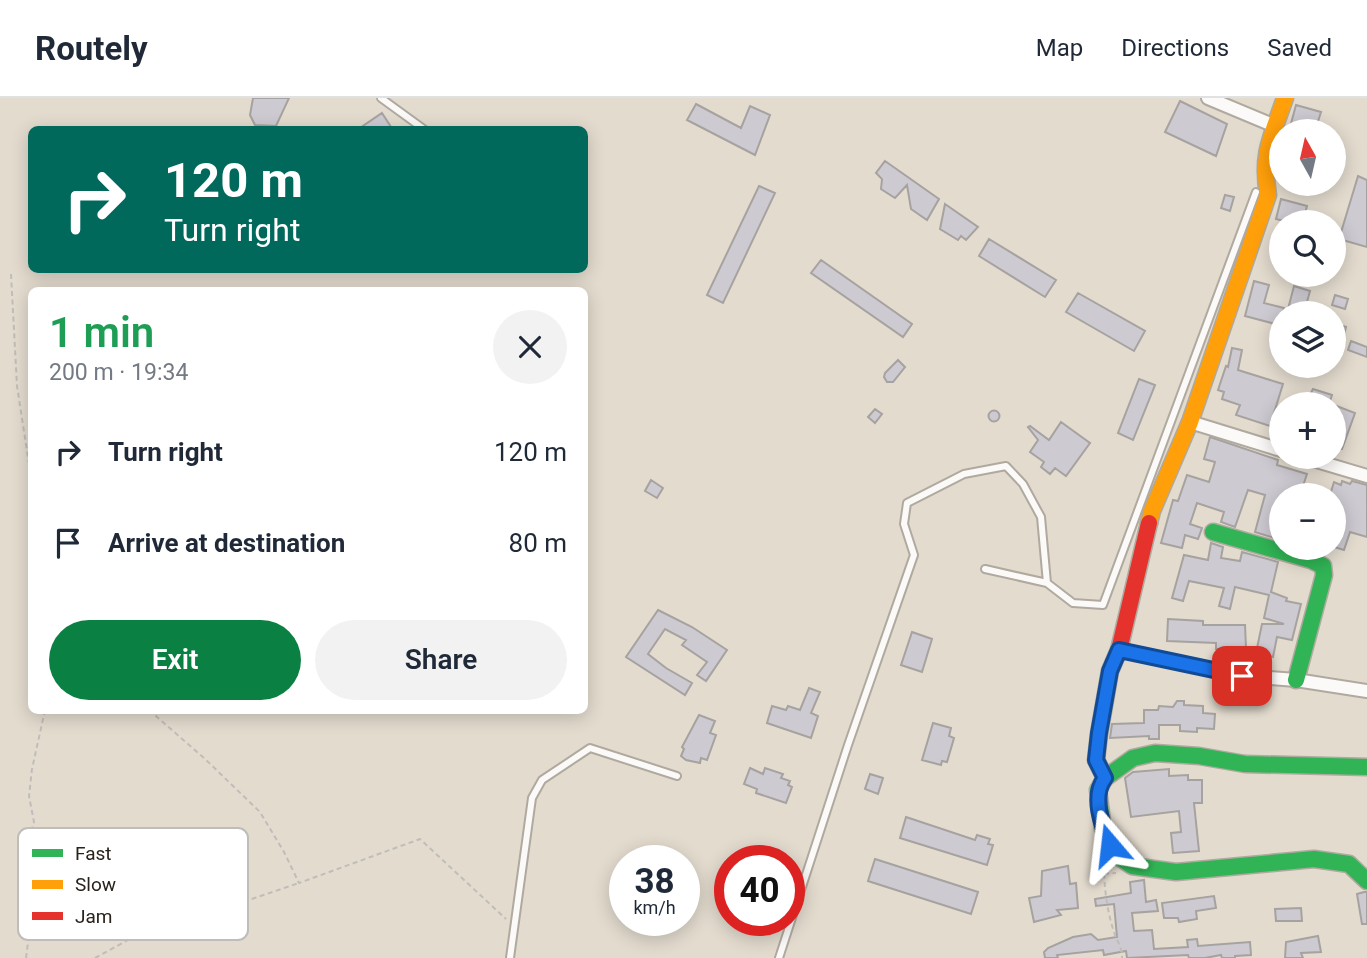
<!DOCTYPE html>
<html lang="en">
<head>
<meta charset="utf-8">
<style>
	:root { --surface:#fff; --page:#f2f2f3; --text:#1f2937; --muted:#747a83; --line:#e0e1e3; --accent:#0b8043 }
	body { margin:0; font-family:Roboto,sans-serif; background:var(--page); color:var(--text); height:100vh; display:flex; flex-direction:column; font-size:26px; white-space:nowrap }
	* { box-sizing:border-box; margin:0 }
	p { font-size:23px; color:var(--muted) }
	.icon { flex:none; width:38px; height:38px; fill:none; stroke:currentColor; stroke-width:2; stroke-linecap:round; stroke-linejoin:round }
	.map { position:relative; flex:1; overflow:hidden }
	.side { position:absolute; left:28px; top:189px; width:560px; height:427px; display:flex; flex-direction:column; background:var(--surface); border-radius:10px; box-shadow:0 4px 18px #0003 }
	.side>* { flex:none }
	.hud { position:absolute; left:28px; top:28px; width:560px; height:147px; border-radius:10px; box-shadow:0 4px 18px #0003; background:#00695c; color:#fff; overflow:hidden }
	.needle { width:46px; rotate:352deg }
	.controls { position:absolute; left:1269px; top:21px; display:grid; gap:14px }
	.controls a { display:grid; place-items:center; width:77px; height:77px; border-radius:50%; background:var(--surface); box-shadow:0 4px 18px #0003; font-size:35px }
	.speed { position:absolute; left:609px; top:747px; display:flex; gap:14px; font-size:35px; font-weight:700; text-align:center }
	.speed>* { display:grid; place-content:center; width:91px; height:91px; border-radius:50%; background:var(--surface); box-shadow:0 4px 18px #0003; line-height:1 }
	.speed small { font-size:18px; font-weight:400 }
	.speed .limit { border:10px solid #d22; background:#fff; color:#111 }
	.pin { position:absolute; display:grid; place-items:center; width:60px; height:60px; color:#fff; margin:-30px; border-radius:14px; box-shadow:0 4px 10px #0006 }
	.me { position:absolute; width:77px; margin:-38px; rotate:343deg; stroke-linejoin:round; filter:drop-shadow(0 0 5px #0008) }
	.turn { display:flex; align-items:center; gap:24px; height:147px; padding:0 21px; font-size:32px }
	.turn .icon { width:91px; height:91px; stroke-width:2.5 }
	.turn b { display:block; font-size:49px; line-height:60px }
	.round { display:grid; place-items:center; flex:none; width:74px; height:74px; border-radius:37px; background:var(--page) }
	.overview { display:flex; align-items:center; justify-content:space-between; height:119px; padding:0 21px }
	h1 { font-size:42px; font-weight:600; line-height:52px; color:#1e9e55 }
	.action { display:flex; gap:14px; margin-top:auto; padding:14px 21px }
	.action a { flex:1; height:80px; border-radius:42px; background:var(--accent); color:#fff; font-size:28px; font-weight:600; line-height:80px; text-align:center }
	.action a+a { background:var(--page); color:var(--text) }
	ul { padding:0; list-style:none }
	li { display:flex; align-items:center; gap:21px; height:91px; padding:0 21px }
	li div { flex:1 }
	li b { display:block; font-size:26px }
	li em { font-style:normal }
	header { display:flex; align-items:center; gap:42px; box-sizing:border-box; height:98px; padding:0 35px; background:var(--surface); border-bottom:2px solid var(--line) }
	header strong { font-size:33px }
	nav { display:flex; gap:38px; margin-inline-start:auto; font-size:24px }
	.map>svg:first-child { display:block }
	.building { fill:#cecad1; stroke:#a6a2a0; stroke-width:2 }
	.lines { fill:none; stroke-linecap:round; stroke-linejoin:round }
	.lane-casing { stroke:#afa99f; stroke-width:10 }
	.street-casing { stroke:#afa99f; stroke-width:16 }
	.fast-casing { stroke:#afa99f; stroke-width:19 }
	.slow-casing { stroke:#afa99f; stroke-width:19 }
	.jam-casing { stroke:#afa99f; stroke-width:19 }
	.path { stroke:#c0bdb9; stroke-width:2; stroke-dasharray:5 3.5; stroke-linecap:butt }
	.lane { stroke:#fbfaf8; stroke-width:6 }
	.street { stroke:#fbfaf8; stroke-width:12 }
	.fast { stroke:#30b455; stroke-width:16 }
	.slow { stroke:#ff9f0a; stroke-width:16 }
	.jam { stroke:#e5322d; stroke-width:16 }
	.route-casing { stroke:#114b97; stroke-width:18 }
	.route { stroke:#1a73e8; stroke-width:12 }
	.key { fill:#fff; stroke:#bebdba; stroke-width:2 }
	.key-label { font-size:19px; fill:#28221a }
</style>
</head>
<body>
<header>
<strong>Routely</strong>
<nav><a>Map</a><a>Directions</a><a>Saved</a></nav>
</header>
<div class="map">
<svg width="1367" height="860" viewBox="0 0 1367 860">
	<rect width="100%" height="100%" fill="#e3dbce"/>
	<path class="building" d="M253 0H289L276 28 255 27 250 17Z
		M1180 3 1227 26 1216 58 1165 34Z
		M696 6 741 30 750 8 770 17 755 57 687 22Z
		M1296 7 1321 14 1315 33H1289Z
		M382 15 393 32H357Z
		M885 63 939 101 927 122 911 111 907 87 895 100 881 91 882 81 876 75Z
		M1358 78 1367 82V149L1339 141Z
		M759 88 775 95 723 205 707 197Z
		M1225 97 1234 99 1230 113 1221 110Z
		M1281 101 1307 108 1303 124H1288L1276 121Z
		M945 106 978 129 966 142 961 138 958 142 940 131Z
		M989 141 1056 182 1045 199 979 158Z
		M821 162 912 226 903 239 811 175Z
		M1254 183 1269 187 1264 205 1284 210 1279 227 1245 218Z
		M1294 188 1310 193 1304 215H1287Z
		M1078 195 1145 233 1134 253 1066 214Z
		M1335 197 1348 201 1345 211 1332 207Z
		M1334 225 1346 229 1342 245 1334 243Z
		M1351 243 1367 249V259L1348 252Z
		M1232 250 1242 252 1238 272 1283 286 1270 328 1236 317 1240 307 1222 301 1224 294 1218 292 1226 268 1228 269Z
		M898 262 905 269 893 284H887L884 279 885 275Z
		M1139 281 1155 287 1133 342 1118 335Z
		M1313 291 1332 297 1329 306H1305Z
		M1334 307 1355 315 1342 351 1334 348Z
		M875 311 882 316 875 325 868 319Z
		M988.5 318a5.5 5.5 0 1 1 11 0a5.5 5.5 0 1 1-11 0Z
		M1061 324 1090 345 1066 378 1055 370 1050 376 1041 369 1044 364 1030 354 1038 342 1028 329 1030 328 1049 342Z
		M1210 339 1278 362 1277 367 1307 376 1300 397H1281V442L1255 434 1265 397 1248 392 1235 429 1221 424 1224 414 1197 405 1190 426 1202 430 1198 441 1185 437 1182 450 1161 445 1173 402 1178 403 1187 377 1209 384 1215 364 1204 361Z
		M651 382 663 390 657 400 645 393Z
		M1342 383 1350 386 1352 383 1367 387V439L1350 434 1344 452 1334 449V431L1337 420 1334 419V397H1330L1334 384 1341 387Z
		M1211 445 1223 449 1221 460 1240 463 1242 454 1278 464 1271 494 1287 500 1286 503 1301 506 1292 542 1277 539 1273 559 1256 555 1262 526H1284L1264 520 1269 497 1235 489 1230 511 1219 508 1224 490 1189 483 1183 503 1172 500 1184 457 1208 462Z
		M658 512 692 529 727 552 706 583 697 577 707 564 682 547 686 542 665 531 648 556 666 570 692 585 685 597 626 559Z
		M1168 521 1203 523V527H1245L1246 550 1216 551V545L1167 543Z
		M912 534 932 541 922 574 901 567Z
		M809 590 820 594 811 615 818 618 811 640 767 625 772 608 786 612 788 608 800 612Z
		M1177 603H1184V607L1203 608V615L1215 616 1214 631 1197 630V634L1180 633V627H1159V641H1149V638L1110 640 1112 626 1144 625V612H1158L1159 608 1173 609Z
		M699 617 715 623 710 635 716 637 707 662 701 660 700 665 686 662 681 658 684 651 682 649Z
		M933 625 951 630 949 638 954 640 947 664 942 663 941 667 922 662Z
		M750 670 763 676 765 670 783 676 781 680 790 683 788 687 792 689 786 705 756 695 757 691 744 686Z
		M1169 671V678L1188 677V682H1202V705H1194L1199 753 1173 755 1171 735 1181 734 1179 713 1131 719 1125 680 1133 674Z
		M870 676 883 680 878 696 865 691Z
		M906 719 975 742 977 737 990 741 988 746 993 747 987 767 900 740Z
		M875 761 978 794 971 816 868 783Z
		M1068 768 1070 786 1076 785 1078 810 1057 812 1061 817 1034 824 1029 800 1041 798 1042 773Z
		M1144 782 1146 804 1156 802 1158 813 1132 815 1134 833 1152 832 1154 851 1188 849 1187 842 1197 841 1198 848 1250 844 1251 857 1235 858V860H1222L1221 857 1205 860H1189L1188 857 1127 860 1126 853 1104 857 1103 852 1057 857 1058 860H1045L1044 854 1048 850 1073 839 1091 836 1098 842 1117 839 1114 806 1096 808 1095 801 1131 795 1130 784Z
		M1364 794H1367V826H1362L1357 796Z
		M1214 798 1216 810 1196 813 1197 821 1179 824 1178 820H1164L1162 805Z
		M1301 810 1302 823H1276L1275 811Z
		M1318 838 1321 854 1301 855 1303 860H1285L1286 844Z"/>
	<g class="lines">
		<defs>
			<path id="lane" d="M381 0 425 32
				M985 471 1047 485
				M510 860 532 700 542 682 590 650 677 678
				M779 860 848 647 914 457 904 426 907 405 964 376 1006 368 1023 386 1041 419 1047 485 1073 505 1103 507 1256 94"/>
			<path id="street" d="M1208 0 1275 28
				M1190 324 1281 352
				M1303 359 1367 378
				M1119 552 1242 578 1296 582 1367 593"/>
			<path id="fast" d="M1213 434 1311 462 1323 468 1324 477 1296 582
				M1367 669 1245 666 1199 658 1155 655 1133 660 1105 680 1098 692 1103 731 1110 747 1116 757 1132 768 1176 774 1314 761 1349 766 1367 783"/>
			<path id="slow" d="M1149 425 1152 413 1190 324 1268 97C1261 55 1272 38 1285 0"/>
			<path id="jam" d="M1105 680 1096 662 1099 636 1110 573 1119 552 1149 425"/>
		</defs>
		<use href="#lane" class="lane-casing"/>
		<use href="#street" class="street-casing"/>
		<use href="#fast" class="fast-casing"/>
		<use href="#slow" class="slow-casing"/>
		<use href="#jam" class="jam-casing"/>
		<path class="path" d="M11 176 17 288 32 385
			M149 612 204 660 260 714 284 754 299 785 420 741 506 821
			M1104 767C1104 789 1107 813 1114 834 1117 844 1122 848 1122 860
			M1104 776 1116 775
			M26 860 31 821 28 744 34 724 29 698 32 671 45 612
			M95 860 159 825 175 827 299 785"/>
		<use href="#lane" class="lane"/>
		<use href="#street" class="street"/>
		<use href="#fast" class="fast"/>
		<use href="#slow" class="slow"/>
		<use href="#jam" class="jam"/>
	</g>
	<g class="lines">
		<defs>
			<path id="route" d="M1110 747C1102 727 1091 698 1105 680L1096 662 1099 635 1110 573 1119 552 1242 578"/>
		</defs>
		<use href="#route" class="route-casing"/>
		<use href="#route" class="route"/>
	</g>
	<rect x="18" y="730" width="230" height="112" rx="10" class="key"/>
	<rect x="32" y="751" width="31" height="8" fill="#30b455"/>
	<rect x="32" y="782" width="31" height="9" fill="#ff9f0a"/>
	<rect x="32" y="814" width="31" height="8" fill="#e5322d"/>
	<g class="key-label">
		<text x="75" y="762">Fast</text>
		<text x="75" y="793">Slow</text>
		<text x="75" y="825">Jam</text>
	</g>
</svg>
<div class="controls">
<a><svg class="needle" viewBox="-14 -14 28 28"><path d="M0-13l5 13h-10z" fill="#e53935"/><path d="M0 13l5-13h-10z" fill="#747a83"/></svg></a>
<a><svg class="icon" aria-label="search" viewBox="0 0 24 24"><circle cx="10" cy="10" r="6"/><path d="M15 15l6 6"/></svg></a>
<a><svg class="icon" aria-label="layers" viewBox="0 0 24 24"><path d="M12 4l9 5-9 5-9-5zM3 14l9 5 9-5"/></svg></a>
<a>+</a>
<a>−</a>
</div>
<div class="speed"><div>38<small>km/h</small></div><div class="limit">40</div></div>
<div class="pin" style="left:1242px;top:578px;background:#d93025"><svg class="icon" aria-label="arrive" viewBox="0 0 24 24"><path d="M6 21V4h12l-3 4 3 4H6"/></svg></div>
<svg class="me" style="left:1110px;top:747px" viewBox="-20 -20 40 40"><path d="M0-17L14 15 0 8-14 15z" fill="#1a73e8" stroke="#fff" stroke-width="4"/></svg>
<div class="hud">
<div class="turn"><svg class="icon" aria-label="right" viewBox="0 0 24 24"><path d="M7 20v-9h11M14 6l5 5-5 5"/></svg><div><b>120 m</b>Turn right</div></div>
</div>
<section class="side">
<div class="overview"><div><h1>1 min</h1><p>200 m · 19:34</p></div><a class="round"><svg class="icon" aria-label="close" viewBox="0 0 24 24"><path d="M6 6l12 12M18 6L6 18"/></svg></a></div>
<ul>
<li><svg class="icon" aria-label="right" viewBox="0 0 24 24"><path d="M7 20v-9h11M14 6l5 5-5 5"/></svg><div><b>Turn right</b></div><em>120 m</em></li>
<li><svg class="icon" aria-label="arrive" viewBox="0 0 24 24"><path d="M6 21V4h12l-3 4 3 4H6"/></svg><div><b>Arrive at destination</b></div><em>80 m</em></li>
</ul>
<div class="action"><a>Exit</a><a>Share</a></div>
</section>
</div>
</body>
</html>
